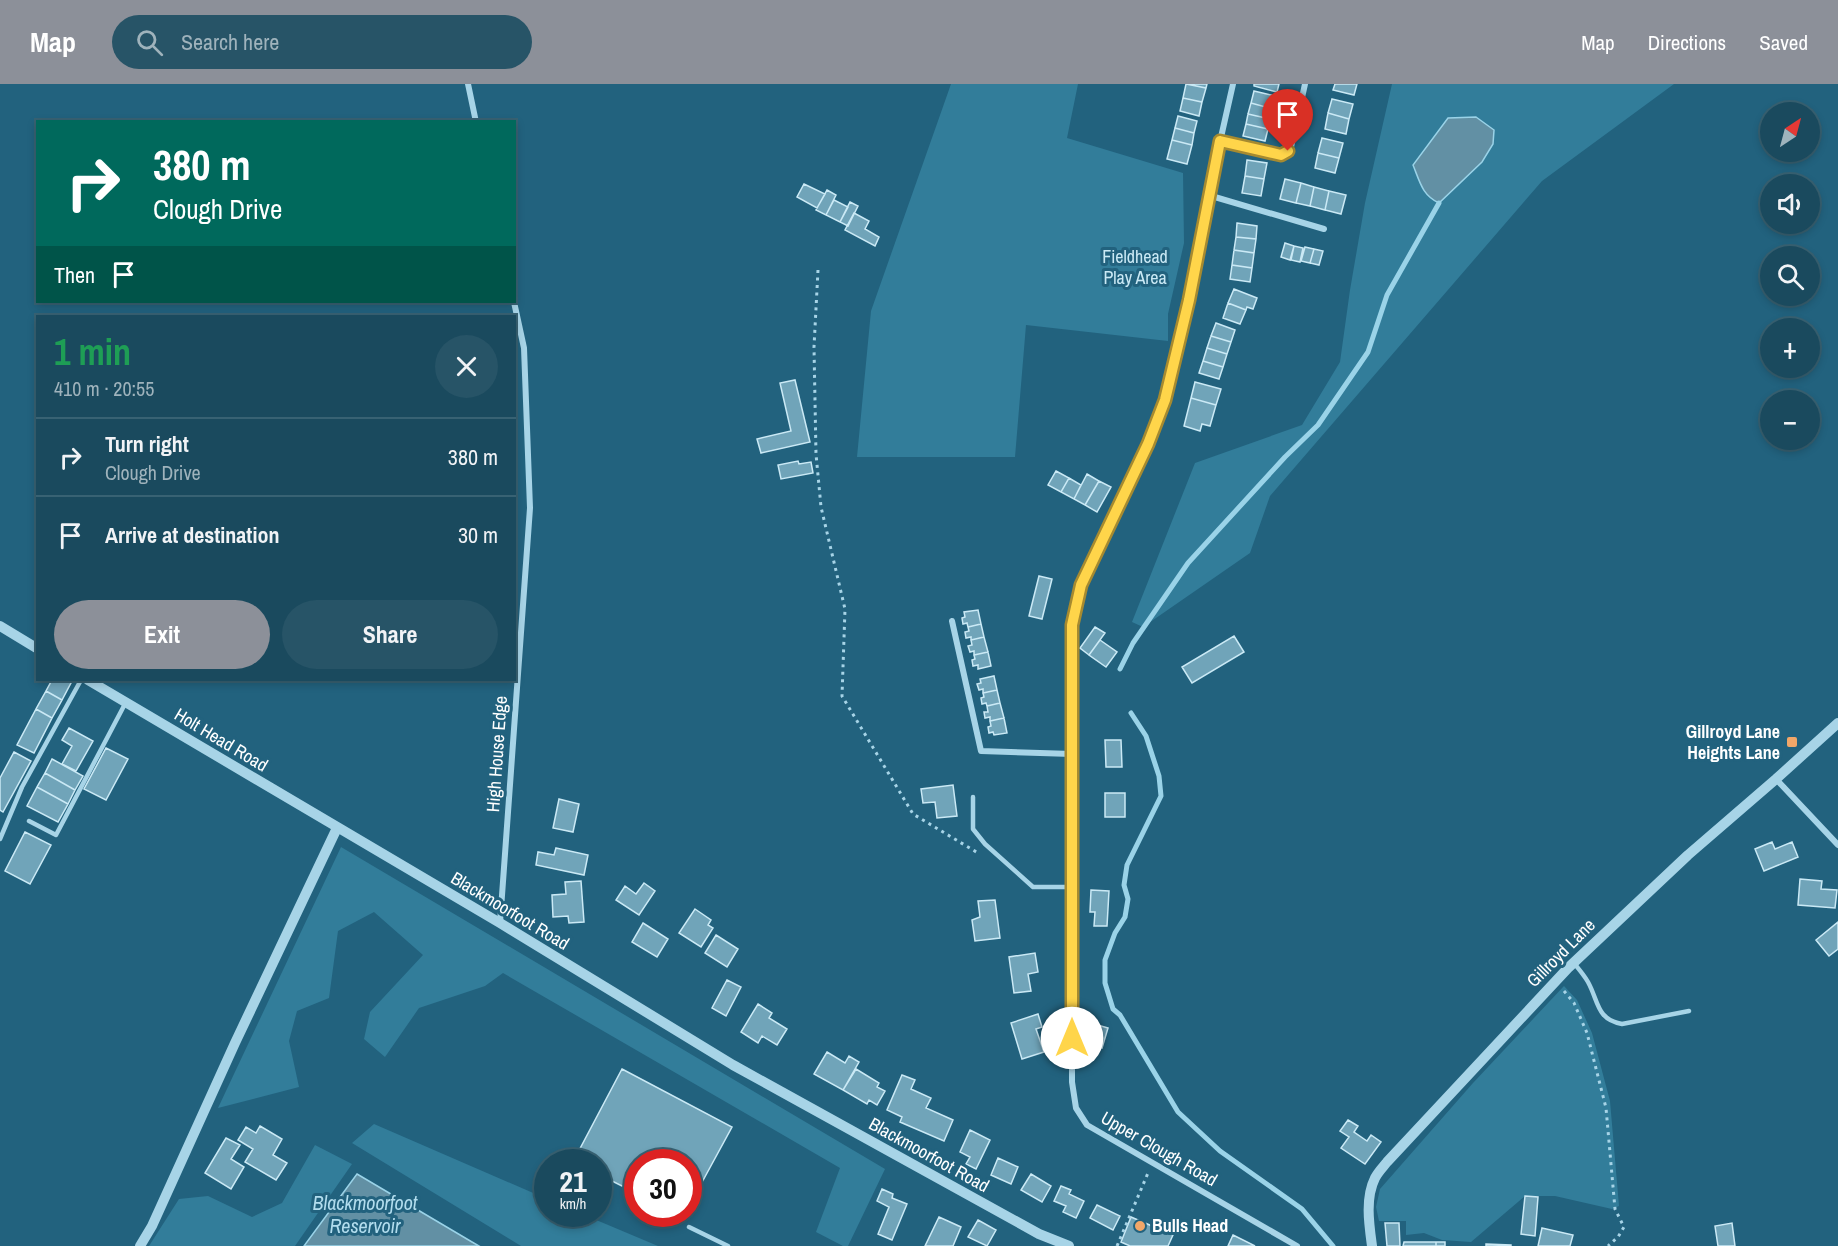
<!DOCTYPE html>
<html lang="en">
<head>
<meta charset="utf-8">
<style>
	:root { --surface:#1a4a5e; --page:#275467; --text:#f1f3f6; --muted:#9fb3bc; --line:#386273; --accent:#8c9099 }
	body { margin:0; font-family:"Archivo Narrow",sans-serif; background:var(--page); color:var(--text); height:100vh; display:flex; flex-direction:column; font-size:22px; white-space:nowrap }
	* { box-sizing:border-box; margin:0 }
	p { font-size:20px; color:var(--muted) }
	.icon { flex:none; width:33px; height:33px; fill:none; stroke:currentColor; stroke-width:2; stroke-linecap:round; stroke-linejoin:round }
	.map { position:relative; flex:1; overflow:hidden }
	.drawer { position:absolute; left:36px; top:231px; width:480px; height:366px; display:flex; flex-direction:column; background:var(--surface); border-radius:0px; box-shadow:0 3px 9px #0003,0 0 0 2px var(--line) }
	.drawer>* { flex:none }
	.banner { position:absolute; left:36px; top:36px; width:480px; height:183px; border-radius:0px; box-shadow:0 3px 9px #0003,0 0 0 2px var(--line); background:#00695c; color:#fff; overflow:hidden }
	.needle { width:39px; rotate:36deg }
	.tools { position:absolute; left:1760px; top:18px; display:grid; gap:12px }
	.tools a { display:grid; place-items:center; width:60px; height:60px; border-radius:50%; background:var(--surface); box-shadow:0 3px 9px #0003,0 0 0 2px var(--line); font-size:30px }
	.speed { position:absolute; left:534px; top:1065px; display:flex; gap:12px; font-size:30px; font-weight:700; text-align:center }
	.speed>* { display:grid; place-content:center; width:78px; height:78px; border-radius:50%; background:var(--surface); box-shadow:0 3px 9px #0003,0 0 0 2px var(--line); line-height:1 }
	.speed small { font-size:15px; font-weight:400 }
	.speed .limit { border:9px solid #d22; background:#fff; color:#111 }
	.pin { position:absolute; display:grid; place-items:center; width:51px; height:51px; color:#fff; margin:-62px -26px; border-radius:50% 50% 50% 0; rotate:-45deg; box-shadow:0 0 6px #0007 }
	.pin .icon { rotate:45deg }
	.me { position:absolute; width:66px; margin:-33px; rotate:0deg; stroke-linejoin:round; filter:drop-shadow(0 0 4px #0008) }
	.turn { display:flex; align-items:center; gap:21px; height:126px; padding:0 18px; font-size:27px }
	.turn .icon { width:78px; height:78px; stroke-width:2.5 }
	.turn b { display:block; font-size:42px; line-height:51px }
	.then { display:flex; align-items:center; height:57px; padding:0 18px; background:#0003; gap:12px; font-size:22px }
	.round { display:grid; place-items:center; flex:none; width:63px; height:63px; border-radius:32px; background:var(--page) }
	.overview { display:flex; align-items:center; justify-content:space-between; height:102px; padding:0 18px }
	h1 { font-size:36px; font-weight:800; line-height:45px; color:#1e9e55 }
	.button { display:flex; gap:12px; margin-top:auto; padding:12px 18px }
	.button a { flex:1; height:69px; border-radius:36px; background:var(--accent); color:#fff; font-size:24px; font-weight:800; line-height:69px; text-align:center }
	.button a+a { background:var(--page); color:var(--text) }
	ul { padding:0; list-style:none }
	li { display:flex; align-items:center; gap:18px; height:78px; padding:0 18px; border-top:2px solid var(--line) }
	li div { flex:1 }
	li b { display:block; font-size:22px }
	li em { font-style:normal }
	header { display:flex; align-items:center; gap:36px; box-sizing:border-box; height:84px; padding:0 30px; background:var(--accent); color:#fff }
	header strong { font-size:28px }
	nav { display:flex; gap:33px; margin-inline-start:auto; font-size:21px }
	.search { width:420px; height:54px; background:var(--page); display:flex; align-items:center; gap:15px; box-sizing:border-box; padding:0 21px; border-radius:33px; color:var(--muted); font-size:22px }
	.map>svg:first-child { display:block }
	.green { fill:#327d9a }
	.water { fill:#6290a4; stroke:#9ad3e8; stroke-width:1.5 }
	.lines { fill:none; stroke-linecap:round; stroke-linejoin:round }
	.stream { stroke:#9ad3e8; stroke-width:5 }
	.building { fill:#70a4b9; stroke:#cae9f5; stroke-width:1.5 }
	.path { stroke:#a7d4e7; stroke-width:3; stroke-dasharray:3 4.5; stroke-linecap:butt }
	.service { stroke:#a7d4e7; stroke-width:4.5 }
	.minor { stroke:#a7d4e7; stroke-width:6 }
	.tertiary { stroke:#a7d4e7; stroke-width:10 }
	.route-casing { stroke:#a68a30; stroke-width:15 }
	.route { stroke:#ffd54a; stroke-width:10 }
	.poi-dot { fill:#f2a769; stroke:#22627e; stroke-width:2 }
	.labels { text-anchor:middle; stroke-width:6; stroke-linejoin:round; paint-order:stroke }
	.park-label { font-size:18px; fill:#cae9f5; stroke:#22627e }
	.poi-label { font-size:18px; font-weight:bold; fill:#fff; stroke:#22627e; text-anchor:end }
	.street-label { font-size:18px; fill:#fff; stroke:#22627e }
	.water-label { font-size:20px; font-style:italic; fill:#b2ddee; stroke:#22627e }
</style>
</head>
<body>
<header>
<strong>Map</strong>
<div class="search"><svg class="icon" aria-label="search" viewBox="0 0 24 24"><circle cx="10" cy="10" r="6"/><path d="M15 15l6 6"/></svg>Search here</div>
<nav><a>Map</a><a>Directions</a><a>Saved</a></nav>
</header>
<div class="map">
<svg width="1838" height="1162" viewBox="0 0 1838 1162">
	<rect width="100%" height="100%" fill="#22627e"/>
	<path class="green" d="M951 0H1078L1067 54 1183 89 1184 159 1168 230V257L1026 241 1015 373H857L871 227Z
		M1392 0H1674L1542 97 1270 412 1250 469 1143 543 1132 538 1195 379 1302 341 1340 278 1350 206 1365 119Z
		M341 763 885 1085 848 1162H843L816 1148 840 1084 503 889 485 902 419 924 385 973 364 955 370 928 423 871 374 828 338 847 329 914 297 927 289 957 299 1003 218 1024Z
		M1564 902 1577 916 1592 949 1610 1017 1619 1122 1612 1125 1555 1112H1525L1471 1158 1442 1156 1424 1149 1406 1151V1137H1379L1376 1123 1380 1105 1473 999Z
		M374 1040 547 1115 548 1130H582L658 1162H521L352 1059Z
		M315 1061 352 1080 295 1162H149L179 1115 208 1112 252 1133 282 1119Z"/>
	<path class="water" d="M1476 33 1494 46 1493 60 1482 78 1439 119C1422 111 1420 98 1413 81L1448 34Z
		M357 1090 472 1158 479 1162H304Z"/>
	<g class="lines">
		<path class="stream" d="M1120 585 1133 559 1188 479 1285 373 1318 341 1368 268 1387 211 1439 119
			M1131 629 1146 652 1159 692 1161 712 1127 781 1124 801 1128 815 1125 833 1115 849 1105 876V899L1113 925 1120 931 1178 1028 1220 1067 1302 1125 1333 1162"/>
	</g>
	<path class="building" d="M1186 0 1206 4 1202 18 1183 14Z
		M1187 0H1207L1206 4Z
		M1254 0H1279L1277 8 1254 2Z
		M1335 0H1357L1354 11 1333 6Z
		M1254 7 1275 12 1273 25 1251 19Z
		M1183 14 1202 18 1199 32 1180 27Z
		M1332 15 1353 20 1349 35 1328 29Z
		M1251 19 1273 25 1270 35 1248 30Z
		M1328 29 1349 35 1346 50 1325 45Z
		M1248 30 1270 35 1268 45 1246 40Z
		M1178 32 1197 37 1194 49 1175 44Z
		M1246 40 1268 45 1265 57 1243 52Z
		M1175 44 1194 49 1192 61 1172 56Z
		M1322 54 1343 59 1339 74 1318 69Z
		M1172 56 1192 61 1187 80 1167 75Z
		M1318 69 1339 74 1335 89 1315 84Z
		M1247 76 1267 79 1264 95 1245 92Z
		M1245 92 1264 95 1261 112 1242 109Z
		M1285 95 1301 99 1296 119 1280 115Z
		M1301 99 1314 103 1310 122 1296 119Z
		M804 100 825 110 817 124 797 113Z
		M1314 103 1329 107 1325 126 1310 122Z
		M827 106 836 111 826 131 816 126Z
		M1329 107 1346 111 1341 130 1325 126Z
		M834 116 848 123 840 138 826 131Z
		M850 118 858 122 848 142 840 138Z
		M854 129 869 137 865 145 879 153 875 162 845 146Z
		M1237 139 1257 142 1256 155 1236 153Z
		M1236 153 1256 155 1254 169 1234 166Z
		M1285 159 1294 162 1290 176 1281 173Z
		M1294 162 1303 164 1300 178 1291 176Z
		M1305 163 1314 165 1310 179 1301 177Z
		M1314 165 1323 167 1319 181 1310 179Z
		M1234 166 1254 169 1252 184 1232 181Z
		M1232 181 1252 184 1250 198 1230 195Z
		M1234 205 1257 214 1253 225 1247 223 1246 226 1228 219Z
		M1228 219 1246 226 1240 240 1223 234Z
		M1216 239 1235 246 1231 258 1211 252Z
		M1211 252 1231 258 1227 270 1207 264Z
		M1207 264 1227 270 1223 283 1203 277Z
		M1203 277 1223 283 1219 295 1199 289Z
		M795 296 810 358 761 369 757 355 791 347 780 299Z
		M1195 298 1221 305 1216 321 1191 314Z
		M1191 314 1216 321 1210 342 1202 340 1200 347 1184 342Z
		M798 377 799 380 811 378 813 389 781 395 778 381Z
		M1056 387 1069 394 1061 408 1048 401Z
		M1087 390 1099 397 1085 421 1074 415Z
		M1069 394 1081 401 1074 415 1061 408Z
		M1099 397 1111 403 1097 428 1085 421Z
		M1039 492 1052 495 1042 535 1029 532Z
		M978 526 981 540 968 543 967 539 963 540 962 534 965 533 964 528Z
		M981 540 984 553 971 556V553L966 554 965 548 969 547 968 543Z
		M1095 543 1105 549 1089 571 1080 564Z
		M1234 552 1244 568 1192 599 1182 583Z
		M984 553 988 568 974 571V567L970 568 968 562 972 561 971 556Z
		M1100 556 1117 568 1106 583 1089 571Z
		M988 568 991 582 978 585V581L973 582 972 576 975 575 974 571Z
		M994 592 997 606 983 609V605L979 606 977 600 981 599 980 595Z
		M52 596H70L72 597 62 616 46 607Z
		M997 606 1000 619 987 622 986 619 982 620 981 614 984 613 983 609Z
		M46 607 62 616 52 634 36 625Z
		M1000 619 1004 634 990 637V633L985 634 984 628H988L987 622Z
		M36 625 52 634 34 669 17 661Z
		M1004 634 1007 649 994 651 993 648 989 649 988 643 991 642 990 637Z
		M69 644 93 657 76 687 62 680 72 662 62 656Z
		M1105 656H1121L1122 683H1106Z
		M106 664 128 675 106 716 84 705Z
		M14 668 31 677 3 728 0 726V694Z
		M52 675 83 692 75 706 45 689Z
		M45 689 75 706 68 720 37 703Z
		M953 701 957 732 937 734 935 718 923 719 921 705Z
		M37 703 68 720 58 738 27 722Z
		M1105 709H1125V733H1105Z
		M559 715 579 720 573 748 553 744Z
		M25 748 51 761 30 800 5 787Z
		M1772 758 1775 765 1792 758 1798 773 1764 787 1755 765Z
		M556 764 588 771 584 791 536 781 538 768 554 771Z
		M1800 795 1822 797 1821 805 1837 806 1835 824 1798 821Z
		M581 797 584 838 569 839 568 832 553 833 552 811 566 810 565 798Z
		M644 799 655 807 639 831 616 816 625 802 636 810Z
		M1091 806 1109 807 1107 842H1094L1095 828H1090Z
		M995 816 1000 854 975 857 972 836 980 833 978 817Z
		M695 825 711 836 708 841 713 844 701 863 679 849Z
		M1838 838V865L1829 872 1816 856Z
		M643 839 668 855 657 873 632 858Z
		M716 851 738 865 727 883 705 869Z
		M1035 869 1038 888 1028 890 1031 907 1014 909 1009 873Z
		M727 896 741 903 726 932 712 924Z
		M758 920 772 929 769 934 787 945 777 961 762 952 758 959 741 948Z
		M1038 930 1042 943 1036 945 1044 968 1022 975 1011 939Z
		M1091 939 1108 944 1102 964 1086 959Z
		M827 968 845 979 849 972 859 978 843 1006 814 990Z
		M622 985 732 1043 688 1124V1078H638V1110L598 1090V1078H578L574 1076Z
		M856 985 879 999 877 1003 885 1007 877 1021 869 1016 867 1020 843 1006Z
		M902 991 915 996 911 1005 931 1014 926 1024 953 1036 944 1057 900 1038 902 1033 887 1026Z
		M1348 1036 1358 1042 1354 1048 1367 1057 1371 1051 1381 1058 1365 1080 1341 1064 1349 1053 1340 1047Z
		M260 1042 282 1055 273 1071 287 1079 276 1096 245 1078 253 1065 238 1056 246 1043 256 1049Z
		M970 1046 990 1056 976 1085 966 1080 970 1073 960 1068Z
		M226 1054 240 1061 231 1075 244 1083 231 1105 205 1089Z
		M998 1074 1018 1083 1011 1100 991 1091Z
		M1031 1090 1051 1102 1042 1118 1021 1106Z
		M1061 1102 1071 1106 1069 1110 1084 1117 1076 1134 1063 1128 1066 1122 1054 1117Z
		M882 1105 893 1110 892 1114 907 1120 892 1156 878 1150 889 1123 877 1117Z
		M1525 1112 1538 1113 1535 1152 1521 1150Z
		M1097 1121 1120 1132 1113 1146 1090 1134Z
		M939 1133 961 1143 953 1162H925Z
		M1131 1133 1173 1151 1168 1162H1130L1121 1158Z
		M978 1136 996 1146 987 1162 968 1153Z
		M1385 1139H1399L1400 1162H1387Z
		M1732 1139 1735 1162H1718L1715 1142Z
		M1542 1144 1573 1151 1570 1162H1538Z
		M1233 1151 1255 1162H1228Z
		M1404 1158H1436V1162H1403Z
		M1436 1158H1445V1162H1436Z
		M1486 1160 1511 1161V1162H1486Z"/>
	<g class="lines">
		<path class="path" d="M818 186 814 263 816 370 821 423 845 525 842 612 913 730 978 769
			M1564 907 1574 919 1587 949 1606 1024 1615 1125 1624 1143 1618 1153 1608 1162
			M1117 1162 1148 1089"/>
		<path class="service" d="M973 713V745L985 760 1033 803H1072
			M29 737 56 751 126 618
			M0 755 22 703 81 596
			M1573 878C1578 884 1584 891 1588 898 1599 918 1596 935 1622 940L1689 927
			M689 1143 728 1162"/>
		<path class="minor" d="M468 0 476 38
			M1233 0 1208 111 1189 216 1165 316 1148 360 1081 501 1072 541V998L1076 1024 1087 1041 1297 1162
			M1220 57 1281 71 1285 70 1291 63 1305 0
			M1208 111 1324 145
			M952 537 981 667 1072 670
			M1776 695 1838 761
			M500 839 530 424 524 264 514 218"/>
		<path class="tertiary" d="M0 542 38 565
			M88 596 500 839 733 981 1039 1150 1069 1162
			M140 1162 152 1142 235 959 337 744
			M1372 1162C1369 1140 1365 1114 1375 1094 1378 1088 1383 1083 1387 1078L1568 884 1688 771 1776 695 1838 639"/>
	</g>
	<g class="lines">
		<defs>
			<path id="route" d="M1072 954V541L1081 501 1148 360 1165 316 1189 216 1220 57 1281 71 1288 67"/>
		</defs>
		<use href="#route" class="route-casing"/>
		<use href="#route" class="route"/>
	</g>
	<g class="poi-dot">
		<rect x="1786" y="652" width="12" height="12" rx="3"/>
		<circle cx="1140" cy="1142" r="6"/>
	</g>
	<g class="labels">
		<g class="park-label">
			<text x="1135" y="179">Fieldhead<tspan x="1135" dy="21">Play Area</tspan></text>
		</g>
		<g class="poi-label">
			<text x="1780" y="654">Gillroyd Lane<tspan x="1780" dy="21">Heights Lane</tspan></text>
			<text x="1152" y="1148" text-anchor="start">Bulls Head</text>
		</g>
		<g class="street-label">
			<text transform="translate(221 656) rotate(31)" y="6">Holt Head Road</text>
			<text transform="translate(497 670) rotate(-86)" y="6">High House Edge</text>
			<text transform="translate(510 827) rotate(31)" y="6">Blackmoorfoot Road</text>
			<text transform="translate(1561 869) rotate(-45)" y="6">Gillroyd Lane</text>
			<text transform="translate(1159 1065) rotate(30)" y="6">Upper Clough Road</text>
			<text transform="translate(929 1071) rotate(29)" y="6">Blackmoorfoot Road</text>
		</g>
		<g class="water-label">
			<text x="365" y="1126">Blackmoorfoot<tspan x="365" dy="23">Reservoir</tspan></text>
		</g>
	</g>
</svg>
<div class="tools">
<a><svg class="needle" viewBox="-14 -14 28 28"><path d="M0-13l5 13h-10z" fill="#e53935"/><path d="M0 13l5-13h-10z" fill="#9fb3bc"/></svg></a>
<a><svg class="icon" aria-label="sound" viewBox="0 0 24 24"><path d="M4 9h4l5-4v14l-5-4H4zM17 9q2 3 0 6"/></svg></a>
<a><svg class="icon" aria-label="search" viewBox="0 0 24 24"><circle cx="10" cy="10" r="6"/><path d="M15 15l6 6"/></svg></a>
<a>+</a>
<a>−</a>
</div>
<div class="speed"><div>21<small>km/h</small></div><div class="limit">30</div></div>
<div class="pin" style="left:1288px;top:67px;background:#d93025"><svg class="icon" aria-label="arrive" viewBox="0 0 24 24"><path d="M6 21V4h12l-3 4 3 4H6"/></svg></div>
<svg class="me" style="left:1072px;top:954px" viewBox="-20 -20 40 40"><circle r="19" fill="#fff"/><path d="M0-13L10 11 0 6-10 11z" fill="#ffd54a"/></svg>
<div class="banner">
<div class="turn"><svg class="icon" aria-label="right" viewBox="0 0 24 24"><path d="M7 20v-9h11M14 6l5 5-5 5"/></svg><div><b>380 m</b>Clough Drive</div></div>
<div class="then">Then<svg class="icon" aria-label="arrive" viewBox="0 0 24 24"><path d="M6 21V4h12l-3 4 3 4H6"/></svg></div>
</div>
<section class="drawer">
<div class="overview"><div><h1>1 min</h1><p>410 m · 20:55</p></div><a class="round"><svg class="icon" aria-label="close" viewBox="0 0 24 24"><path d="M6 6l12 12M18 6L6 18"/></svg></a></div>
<ul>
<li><svg class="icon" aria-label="right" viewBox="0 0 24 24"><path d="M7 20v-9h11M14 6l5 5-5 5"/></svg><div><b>Turn right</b><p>Clough Drive</p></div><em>380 m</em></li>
<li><svg class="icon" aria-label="arrive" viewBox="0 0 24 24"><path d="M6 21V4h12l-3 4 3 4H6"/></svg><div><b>Arrive at destination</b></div><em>30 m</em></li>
</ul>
<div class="button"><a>Exit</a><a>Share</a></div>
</section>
</div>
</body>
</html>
